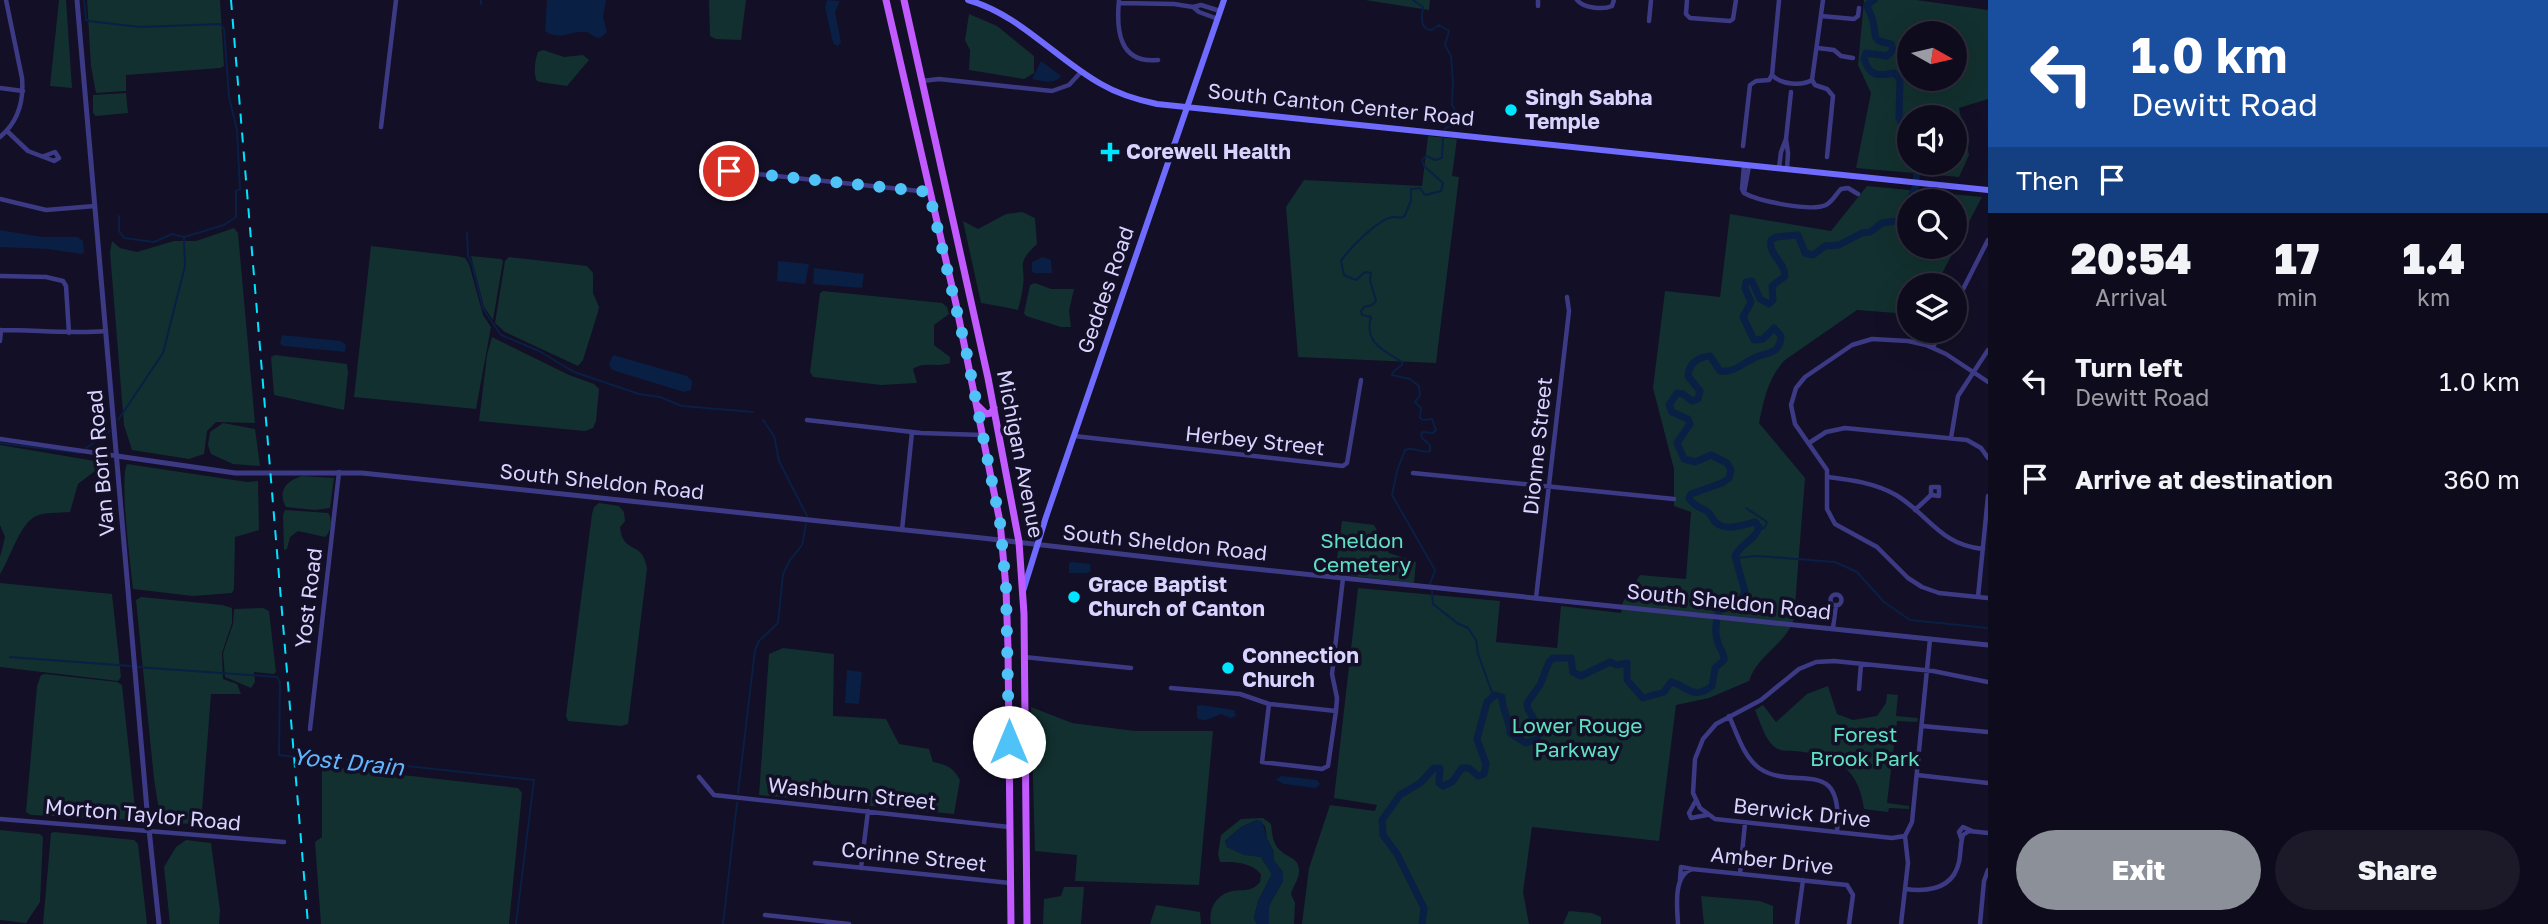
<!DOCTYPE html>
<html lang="en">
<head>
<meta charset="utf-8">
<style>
	:root { --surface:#0e0b1c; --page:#1c1929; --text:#f1f3f6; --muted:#9b9ba3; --line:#2e2b3b; --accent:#8c9099 }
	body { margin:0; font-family:"Golos Text",sans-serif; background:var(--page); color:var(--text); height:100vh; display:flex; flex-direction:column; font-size:26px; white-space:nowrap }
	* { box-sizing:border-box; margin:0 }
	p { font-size:23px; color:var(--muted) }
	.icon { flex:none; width:38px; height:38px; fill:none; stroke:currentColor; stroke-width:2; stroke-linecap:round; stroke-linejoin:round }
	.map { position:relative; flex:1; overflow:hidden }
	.side { display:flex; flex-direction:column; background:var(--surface); width:560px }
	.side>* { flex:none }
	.banner { background:#1a4fa0; color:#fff; overflow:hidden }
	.needle { width:46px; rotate:98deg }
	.tools { position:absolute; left:1897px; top:21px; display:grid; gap:14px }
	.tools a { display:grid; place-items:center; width:70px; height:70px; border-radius:50%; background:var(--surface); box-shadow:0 7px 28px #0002,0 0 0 2px var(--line); font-size:35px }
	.pin { position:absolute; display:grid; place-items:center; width:60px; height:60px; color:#fff; margin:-30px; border:4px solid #fff; border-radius:50%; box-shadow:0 2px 7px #0007 }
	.me { position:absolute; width:77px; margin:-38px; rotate:0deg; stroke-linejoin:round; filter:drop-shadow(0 0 5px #0008) }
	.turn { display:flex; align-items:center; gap:24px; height:147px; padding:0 28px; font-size:32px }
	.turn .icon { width:91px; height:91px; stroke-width:2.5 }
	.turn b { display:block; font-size:49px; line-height:60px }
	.then { display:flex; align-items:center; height:66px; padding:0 28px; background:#0003; gap:14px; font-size:26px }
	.eta { display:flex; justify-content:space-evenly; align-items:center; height:119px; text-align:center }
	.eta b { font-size:42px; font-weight:800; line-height:49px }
	.cta { display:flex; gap:14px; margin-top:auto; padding:14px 28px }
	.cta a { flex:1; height:80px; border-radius:42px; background:var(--accent); color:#fff; font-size:28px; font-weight:800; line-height:80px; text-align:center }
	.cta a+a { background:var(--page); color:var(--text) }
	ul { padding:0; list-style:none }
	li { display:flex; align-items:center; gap:21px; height:98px; padding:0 28px }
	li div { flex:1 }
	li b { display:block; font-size:26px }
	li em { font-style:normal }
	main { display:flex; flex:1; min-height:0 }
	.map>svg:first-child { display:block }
	.green { fill:#12302f; fill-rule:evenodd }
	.water { fill:#0a1f44 }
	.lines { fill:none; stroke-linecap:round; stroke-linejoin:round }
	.stream { stroke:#0a1f44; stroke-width:2 }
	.river { stroke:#0a1f44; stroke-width:7 }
	.minor { stroke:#3d3a85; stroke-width:4.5 }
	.tertiary { stroke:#3d3a85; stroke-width:5 }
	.secondary { stroke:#6f6bff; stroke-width:6 }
	.primary { stroke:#c25bff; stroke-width:7 }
	.rail { stroke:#00e5ff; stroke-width:2; stroke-dasharray:10 9; stroke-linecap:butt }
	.route { stroke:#4fc3f7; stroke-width:12; stroke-dasharray:0 21.6 }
	.poi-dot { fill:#00e5ff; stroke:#130f26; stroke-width:2.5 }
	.labels { text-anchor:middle; stroke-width:7; stroke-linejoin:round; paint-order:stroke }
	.poi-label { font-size:21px; font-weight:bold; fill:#d9d4ff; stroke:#130f26; text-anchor:start }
	.street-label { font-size:21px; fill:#d9d4ff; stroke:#130f26 }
	.park-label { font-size:21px; fill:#5fe0c0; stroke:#130f26 }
	.water-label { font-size:23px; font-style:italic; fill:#62b6ff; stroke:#130f26 }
</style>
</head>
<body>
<main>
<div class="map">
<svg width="1988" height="924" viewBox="0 0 1988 924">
	<rect width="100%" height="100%" fill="#130f26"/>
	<path class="green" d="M59 0H66L72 88 50 86Z
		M87 0H220L224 66 220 68 126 75V91L96 93 91 66Z
		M709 0H746L741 40 716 39 710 36Z
		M1365 0H1430L1429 10Z
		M1864 0H1916L1988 10V99L1959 108 1969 155 1959 177 1856 168 1871 93 1858 65ZM1909 33H1955V79H1909ZM1955 117V163H1909V117Z
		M969 14 997 26 1034 56V73L1024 79 969 70 970 50 965 40Z
		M543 50 564 57 583 55 589 60 567 86 540 82 537 81C533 74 535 60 538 52Z
		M126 93 128 113 96 116 93 113V95Z
		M1428 136 1457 139 1452 176 1459 177 1436 363 1298 357 1286 207 1304 180 1422 186Z
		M1867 186 1982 197 1936 285H1909V314L1857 310 1785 360C1768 378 1764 399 1759 423L1805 478 1794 618C1787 644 1757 655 1749 681L1709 698 1676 705 1659 841 1532 827 1523 892 1529 924H1302L1309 868 1330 805 1375 811 1377 805 1334 798 1358 588 1500 601 1496 642 1557 648 1561 606 1621 613 1623 602 1640 575 1686 579 1691 512 1674 506V469L1653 388 1665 291 1720 297 1730 214 1831 231ZM1909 201H1955V247H1909Z
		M1022 212 1035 218 1037 244C1015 264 1026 265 1023 286 1022 294 1020 302 1018 310 1006 307 993 305 981 303L963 221 978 229 1006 214Z
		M234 228 238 233 255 423 216 422 207 431 204 454 189 459 132 450 124 425 110 252 112 241 120 248 137 252 174 241H196Z
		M371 246 456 256 465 258 469 264 483 315 491 327 476 409 354 397Z
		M471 256 501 259 503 261 493 320 484 307Z
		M509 257 587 266 593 273V293L599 307 598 312 583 360 578 366 505 332 495 323 505 261Z
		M1035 283 1051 289H1074L1069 311 1071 327H1061L1026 316 1024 313 1030 285Z
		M823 291 942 303 947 307 949 314 934 325V345L950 357V363C937 368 924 361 913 369L917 383 881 385 813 377 810 372 820 293Z
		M492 337 569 375 594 384 599 389 596 421 593 428 585 431 479 421 487 355Z
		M275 355 347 364 348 373 344 410 274 395 271 357Z
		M223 423 255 429 260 466 233 464 211 454 208 445 210 432Z
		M0 445 95 461V471L78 484 70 512C59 513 45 512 36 516 20 523 10 559 0 574V557L5 537 0 525Z
		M127 464 247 482 258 481 259 530 235 537 234 589 232 593 193 596 133 589C131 567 119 479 127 464Z
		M302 476 334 478 330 508 315 510 286 507C277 491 286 481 302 476Z
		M599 503 619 506 624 512 625 521 620 527C623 556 643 539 647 569L628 724 621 726 568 721 566 716 592 514 594 507Z
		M285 510 328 513C333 519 331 532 325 537L298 531 290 537 287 549 284 550 283 515Z
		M1342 521 1374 525 1389 553 1416 562 1414 583 1335 574Z
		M0 583 112 594 121 677 118 681 0 667Z
		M141 597 222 605 232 608V623L222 653 223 679 237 684 241 694H211L201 824 161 823 154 779 136 600Z
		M263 608 269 611 276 672 274 674 254 672 255 682 251 688 225 677 223 653 233 624 234 609Z
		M783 648 834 654 833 716 886 719 899 744 929 749 933 762C947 765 953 767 960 780L954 814 759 795 769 654Z
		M45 674 117 682 122 685 136 817 133 820 31 815 26 812 37 686 41 675Z
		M1828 686 1837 714 1853 720 1877 716 1886 703 1887 694 1898 695 1896 716 1918 718 1917 722 1897 721 1887 803 1909 806V809L1889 808 1888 812 1864 809C1859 771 1839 756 1803 752 1794 750 1784 753 1776 748 1765 741 1760 721 1755 710L1763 705 1776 722 1807 694Z
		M1031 707 1072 723 1135 731H1213L1199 885 1075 881 1077 855 1035 851Z
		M322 766 518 788 522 793 509 924H321L315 842 322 837Z
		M1263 818 1271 824C1272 834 1273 845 1281 851 1288 858 1300 858 1299 872 1299 879 1293 886 1291 894L1295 903 1294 924H1269V905L1283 881V872L1274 861V852L1267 839 1265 826 1257 820 1241 827 1225 841 1227 847 1244 854 1261 857 1272 874 1258 901 1254 918 1257 924H1211C1208 911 1215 896 1229 892 1242 888 1250 894 1260 882L1261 874C1250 862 1236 862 1220 862L1218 854 1221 835 1241 819Z
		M0 830 40 834 43 837 40 902 26 923 0 920Z
		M54 832 134 840 138 844 147 924H43L51 833Z
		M186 840 211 843 220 910 219 924H170L164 867 176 847Z
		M1064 887H1084L1081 924H1043L1044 899 1061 896Z
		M1701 896 1760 901 1773 906V924H1704Z
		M1156 905 1200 912 1201 924H1150Z
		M1569 911 1592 913 1601 917V924H1563Z"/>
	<path class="water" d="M547 0H606L603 17 607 32 600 38C592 37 591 32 584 32 570 31 558 41 545 31Z
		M827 0 840 1 835 12 841 42 838 46 834 44 832 39 825 7Z
		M1041 61 1061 76C1054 85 1042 81 1032 79Z
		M0 230 42 237H78L83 241 84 253 81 254 48 249 0 247Z
		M1043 257 1051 260 1052 273H1034L1032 271V262Z
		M778 261 809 264 805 284 777 281Z
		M814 268 864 274 862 288 813 284Z
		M282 335 341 341 346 345 345 352 283 346 280 344Z
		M613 355 687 376 692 381 691 390 684 392 612 370 609 364Z
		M1072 562 1090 564 1091 571 1088 573H1069V563Z
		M847 670 862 672 859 704 845 703Z
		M1201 705 1234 710 1236 716 1231 718 1221 714C1212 717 1206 723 1197 718V706Z
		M1281 776 1317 780 1320 784 1316 788 1284 784 1276 780Z
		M1257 820 1262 821 1267 839 1274 852V861L1283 872V881L1269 906V924H1257L1254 918 1258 901 1272 874 1261 857 1244 855 1227 847 1225 841 1241 827Z"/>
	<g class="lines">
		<path class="stream" d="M84 0 86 20 89 21 140 27 220 24 224 29 229 97 237 130 240 189 236 191V217L224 225 184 237 172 234 154 242 124 238 119 231V216
			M1413 0 1423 7C1422 17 1419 29 1432 30L1439 25 1449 31 1445 45 1451 56 1453 82 1452 105 1455 110 1464 117 1461 125 1447 127 1445 129
			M481 4V0
			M467 233 468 256 472 264 483 309 501 335 539 351 574 372 639 394 660 397 682 406 753 412
			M118 420 163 353 185 266 184 238
			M763 420 774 436 779 461 807 516
			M0 443 80 453
			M86 448 110 431
			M1746 508 1767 522 1765 527 1759 530
			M1735 558 1757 556 1835 562 1857 572 1884 602 1910 620 1988 628
			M1430 584 1435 570 1392 495 1397 471 1405 450C1414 446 1421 454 1430 451V445L1422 438 1421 434 1423 432 1433 433 1436 430 1432 419 1423 420 1420 418 1421 408 1415 402 1420 395 1419 386 1410 379 1392 375 1394 371 1402 365V362C1382 350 1364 342 1371 317L1362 315 1361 311 1364 307 1372 305 1376 301 1370 280 1371 273 1365 272 1356 280 1344 275 1341 261C1349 249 1378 219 1393 217 1397 217 1401 218 1404 217L1411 201V189L1420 188 1425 195 1441 191 1443 183 1424 166 1422 160 1426 156 1435 160 1442 158 1443 138
			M1432 591 1433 604 1457 623 1468 628 1476 640 1478 654 1493 695
			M10 657 131 666
			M137 667 277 677 280 682 279 755 294 757 306 755 534 780 516 924
			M738 793 755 650 759 641 778 623 783 574 790 560 802 545 806 524
			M723 924 737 803"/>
		<path class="river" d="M1874 0 1867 5C1868 10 1872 16 1873 21 1877 38 1870 40 1891 44L1893 50 1887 56 1866 53 1864 59C1870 77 1878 76 1894 73L1900 79 1899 117 1909 144
			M1909 210 1908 203 1916 186 1917 163
			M1422 924 1424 908 1397 854 1383 835 1382 820 1400 795 1420 783 1434 768H1440L1439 783 1443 786 1452 782 1462 768H1469L1478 776 1484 774 1486 764 1477 739 1487 702 1495 695 1502 697C1502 711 1510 720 1510 733L1526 743 1537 739 1540 730 1528 709 1527 703 1540 685 1549 662 1553 658H1571L1573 672 1581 676 1610 662 1617 665 1627 663V680L1643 698 1664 692 1671 682C1688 686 1693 701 1712 686L1715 668 1724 660C1724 651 1720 650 1718 643 1714 632 1716 622 1719 611L1741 600 1745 592 1735 556C1741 543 1755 541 1759 527L1755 522C1743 525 1726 532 1715 522 1713 519 1711 515 1708 512 1701 507 1694 507 1689 498L1691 494 1722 483 1729 478 1731 470 1727 463 1711 455 1695 462 1684 459 1677 443 1690 424 1688 419 1672 412 1669 405 1677 393 1683 394 1692 401 1698 399 1700 391 1688 376C1689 363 1698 357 1710 356L1720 371C1733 373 1742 364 1752 359 1764 352 1780 356 1781 336L1774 328 1763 339 1754 340 1743 317 1751 302 1745 288 1746 282 1752 281 1760 299 1769 304 1773 300 1772 286 1785 276C1785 262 1768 255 1771 240L1776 237 1798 235 1805 253 1813 255 1825 246 1839 245 1862 233 1870 232 1882 223 1905 220 1909 223"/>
		<path class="minor" d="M1119 0C1116 30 1119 64 1158 60
			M1577 0C1583 8 1603 10 1612 6L1614 0
			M1687 0 1686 14 1690 18 1730 21 1733 19 1736 0
			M1779 0 1772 75C1781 85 1802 86 1812 80
			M1119 3 1174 4 1193 7
			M1538 6V0
			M1821 16 1854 19 1858 16 1859 8
			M1218 19 1199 12 1193 7 1201 5 1220 11
			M1649 21 1651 0
			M1818 48 1834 50 1841 56 1853 58
			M1812 80 1815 85 1827 89 1833 96 1827 157
			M1812 80 1823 0
			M922 81 939 79 1052 91 1069 85 1081 72
			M0 88 23 91
			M381 127 396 0
			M7 131 28 151 54 161 59 158 55 152 44 156
			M0 137C18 122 24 101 22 78L6 0
			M1786 139 1788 153 1787 169
			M1743 146 1750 85 1756 81 1769 80 1772 75
			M1744 165 1742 189 1744 193
			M1779 168 1781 152 1786 139 1791 92
			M729 171 929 192
			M1744 193C1758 201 1811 212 1826 205 1833 201 1836 194 1841 189L1848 188 1858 194
			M1744 193 1749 166
			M0 199 46 210 95 206
			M0 276 46 277 63 281 66 286 69 333
			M1955 305 1988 240
			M0 330C36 330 71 334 106 331
			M0 341 1 330
			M1933 347 1941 331
			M1988 382 1946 354 1926 345 1908 341 1872 339 1852 345 1805 377 1796 388 1791 405 1795 424 1827 470V509L1835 524 1877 547 1908 578 1922 587 1939 593 1988 598
			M807 420 921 433 982 435
			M1074 436 1343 466 1347 463 1361 380
			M1951 438 1958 396 1988 350
			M0 439 117 456
			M1809 443 1826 432 1845 428 1967 440 1981 448 1988 458
			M1413 473 1674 499
			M1828 477C1852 480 1875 483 1896 495 1929 515 1940 545 1983 549
			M1915 510 1931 495V487H1939V496L1931 495
			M902 530 912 432
			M1830.5 600a5.5 5.5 0 1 1 11 0a5.5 5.5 0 1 1-11 0Z
			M1978 597 1988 496
			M1536 598 1569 311 1567 297
			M1833 628 1836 605
			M1024 657 1131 668
			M1171 688 1240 694 1269 704 1262 762 1322 769 1328 766 1336 711 1337 698 1332 674 1343 578
			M1859 689 1861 664
			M1269 704 1336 711
			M1729 716C1737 733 1743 756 1759 768 1795 793 1844 752 1837 832
			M1922 726 1988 732
			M310 729 339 472
			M1917 775 1988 783
			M699 777 714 795 1009 827
			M1695 802 1689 813 1691 818 1707 815
			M0 819 284 842
			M1905 836 1892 838 1715 819 1700 808 1693 793 1695 759 1703 739 1716 724 1761 700 1799 669 1816 662 1834 661 1933 671 1988 682
			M1961 838 1959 832 1963 827 1972 831
			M815 863 1010 883
			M861 868 868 811
			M1740 874 1745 823
			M1680 879 1681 867 1692 869
			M1905 889C1928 892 1953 889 1959 862 1961 853 1960 844 1963 835L1969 831 1988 833
			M765 915 849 924
			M1678 924C1677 907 1673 875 1692 869L1847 885 1853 895 1849 924
			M1797 924 1803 880
			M1901 924 1908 863 1905 836 1912 822 1930 639
			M1980 924 1984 881 1988 870"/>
		<path class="tertiary" d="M77 0 147 810 159 924
			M117 456 235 473H362L982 538 1226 566 1988 645"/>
		<path class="secondary" d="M968 0C1019 14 1056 59 1101 84 1118 94 1138 100 1157 104L1988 190
			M1023 591 1046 517 1224 0"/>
		<path class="primary" d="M886 0 956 304 1000 522 1006 588 1008 648 1011 924
			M904 0 988 378 1019 542 1024 614 1027 924
			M977 405 986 414 991 413 994 408"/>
		<path class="rail" d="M231 0 308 924"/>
	</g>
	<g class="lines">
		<path class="route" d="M729 171 929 192 966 350 1000 522 1006 588 1009 742"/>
	</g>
	<g class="poi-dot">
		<circle cx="1511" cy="110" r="7"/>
		<path d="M1106.5 141.5h7v7h7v7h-7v7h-7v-7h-7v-7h7z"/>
		<circle cx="1074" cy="597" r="7"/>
		<circle cx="1228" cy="668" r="7"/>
	</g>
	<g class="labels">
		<g class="poi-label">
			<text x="1525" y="105">Singh Sabha<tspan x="1525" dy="24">Temple</tspan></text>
			<text x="1126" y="159">Corewell Health</text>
			<text x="1088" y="592">Grace Baptist<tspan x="1088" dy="24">Church of Canton</tspan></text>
			<text x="1242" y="663">Connection<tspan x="1242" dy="24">Church</tspan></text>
		</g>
		<g class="street-label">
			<text transform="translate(1341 105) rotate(6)" y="7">South Canton Center Road</text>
			<text transform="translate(1106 290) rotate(-71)" y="7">Geddes Road</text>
			<text transform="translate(1255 441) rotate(6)" y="7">Herbey Street</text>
			<text transform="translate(1538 446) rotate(-84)" y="7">Dionne Street</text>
			<text transform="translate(1020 454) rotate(79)" y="7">Michigan Avenue</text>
			<text transform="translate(101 463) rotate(-95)" y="7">Van Born Road</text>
			<text transform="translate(602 482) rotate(6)" y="7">South Sheldon Road</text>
			<text transform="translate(1165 543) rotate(6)" y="7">South Sheldon Road</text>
			<text transform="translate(309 598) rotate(-83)" y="7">Yost Road</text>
			<text transform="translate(1729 602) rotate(6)" y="7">South Sheldon Road</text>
			<text transform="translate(852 794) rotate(6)" y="7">Washburn Street</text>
			<text transform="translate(1802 813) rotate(6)" y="7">Berwick Drive</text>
			<text transform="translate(143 815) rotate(5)" y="7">Morton Taylor Road</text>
			<text transform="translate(914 857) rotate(6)" y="7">Corinne Street</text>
			<text transform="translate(1772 861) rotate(6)" y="7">Amber Drive</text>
		</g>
		<g class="park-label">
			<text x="1362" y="548">Sheldon<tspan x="1362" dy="24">Cemetery</tspan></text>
			<text x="1577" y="733">Lower Rouge<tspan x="1577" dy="24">Parkway</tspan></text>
			<text x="1865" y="742">Forest<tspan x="1865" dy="24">Brook Park</tspan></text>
		</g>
		<g class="water-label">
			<text transform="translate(348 762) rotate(6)" y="8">Yost Drain</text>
		</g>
	</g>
</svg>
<div class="tools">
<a><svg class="needle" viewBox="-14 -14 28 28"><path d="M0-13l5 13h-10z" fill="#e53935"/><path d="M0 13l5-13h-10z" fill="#9b9ba3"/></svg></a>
<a><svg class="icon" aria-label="sound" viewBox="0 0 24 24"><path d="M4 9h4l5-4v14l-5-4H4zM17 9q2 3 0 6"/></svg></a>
<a><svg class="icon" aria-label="search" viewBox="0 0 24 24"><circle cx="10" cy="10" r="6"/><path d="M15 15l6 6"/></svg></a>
<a><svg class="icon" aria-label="layers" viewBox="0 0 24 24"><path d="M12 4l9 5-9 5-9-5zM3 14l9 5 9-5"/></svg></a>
</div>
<div class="pin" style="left:729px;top:171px;background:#d93025"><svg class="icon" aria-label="arrive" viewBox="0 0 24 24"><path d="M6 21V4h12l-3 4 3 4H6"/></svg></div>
<svg class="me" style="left:1009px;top:742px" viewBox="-20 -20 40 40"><circle r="19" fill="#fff"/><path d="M0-13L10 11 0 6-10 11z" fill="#4fc3f7"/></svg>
</div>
<section class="side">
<div class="banner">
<div class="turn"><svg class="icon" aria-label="left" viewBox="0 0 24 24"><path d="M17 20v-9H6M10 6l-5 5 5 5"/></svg><div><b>1.0 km</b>Dewitt Road</div></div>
<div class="then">Then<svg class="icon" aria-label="arrive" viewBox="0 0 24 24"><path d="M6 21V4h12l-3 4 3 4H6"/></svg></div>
</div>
<div class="eta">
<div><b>20:54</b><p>Arrival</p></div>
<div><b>17</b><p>min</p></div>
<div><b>1.4</b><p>km</p></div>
</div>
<ul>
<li><svg class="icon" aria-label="left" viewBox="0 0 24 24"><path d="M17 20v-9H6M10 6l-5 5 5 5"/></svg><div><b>Turn left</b><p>Dewitt Road</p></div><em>1.0 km</em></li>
<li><svg class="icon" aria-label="arrive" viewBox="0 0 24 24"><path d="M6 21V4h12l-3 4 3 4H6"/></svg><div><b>Arrive at destination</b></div><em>360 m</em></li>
</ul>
<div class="cta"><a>Exit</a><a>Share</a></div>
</section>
</main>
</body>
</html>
